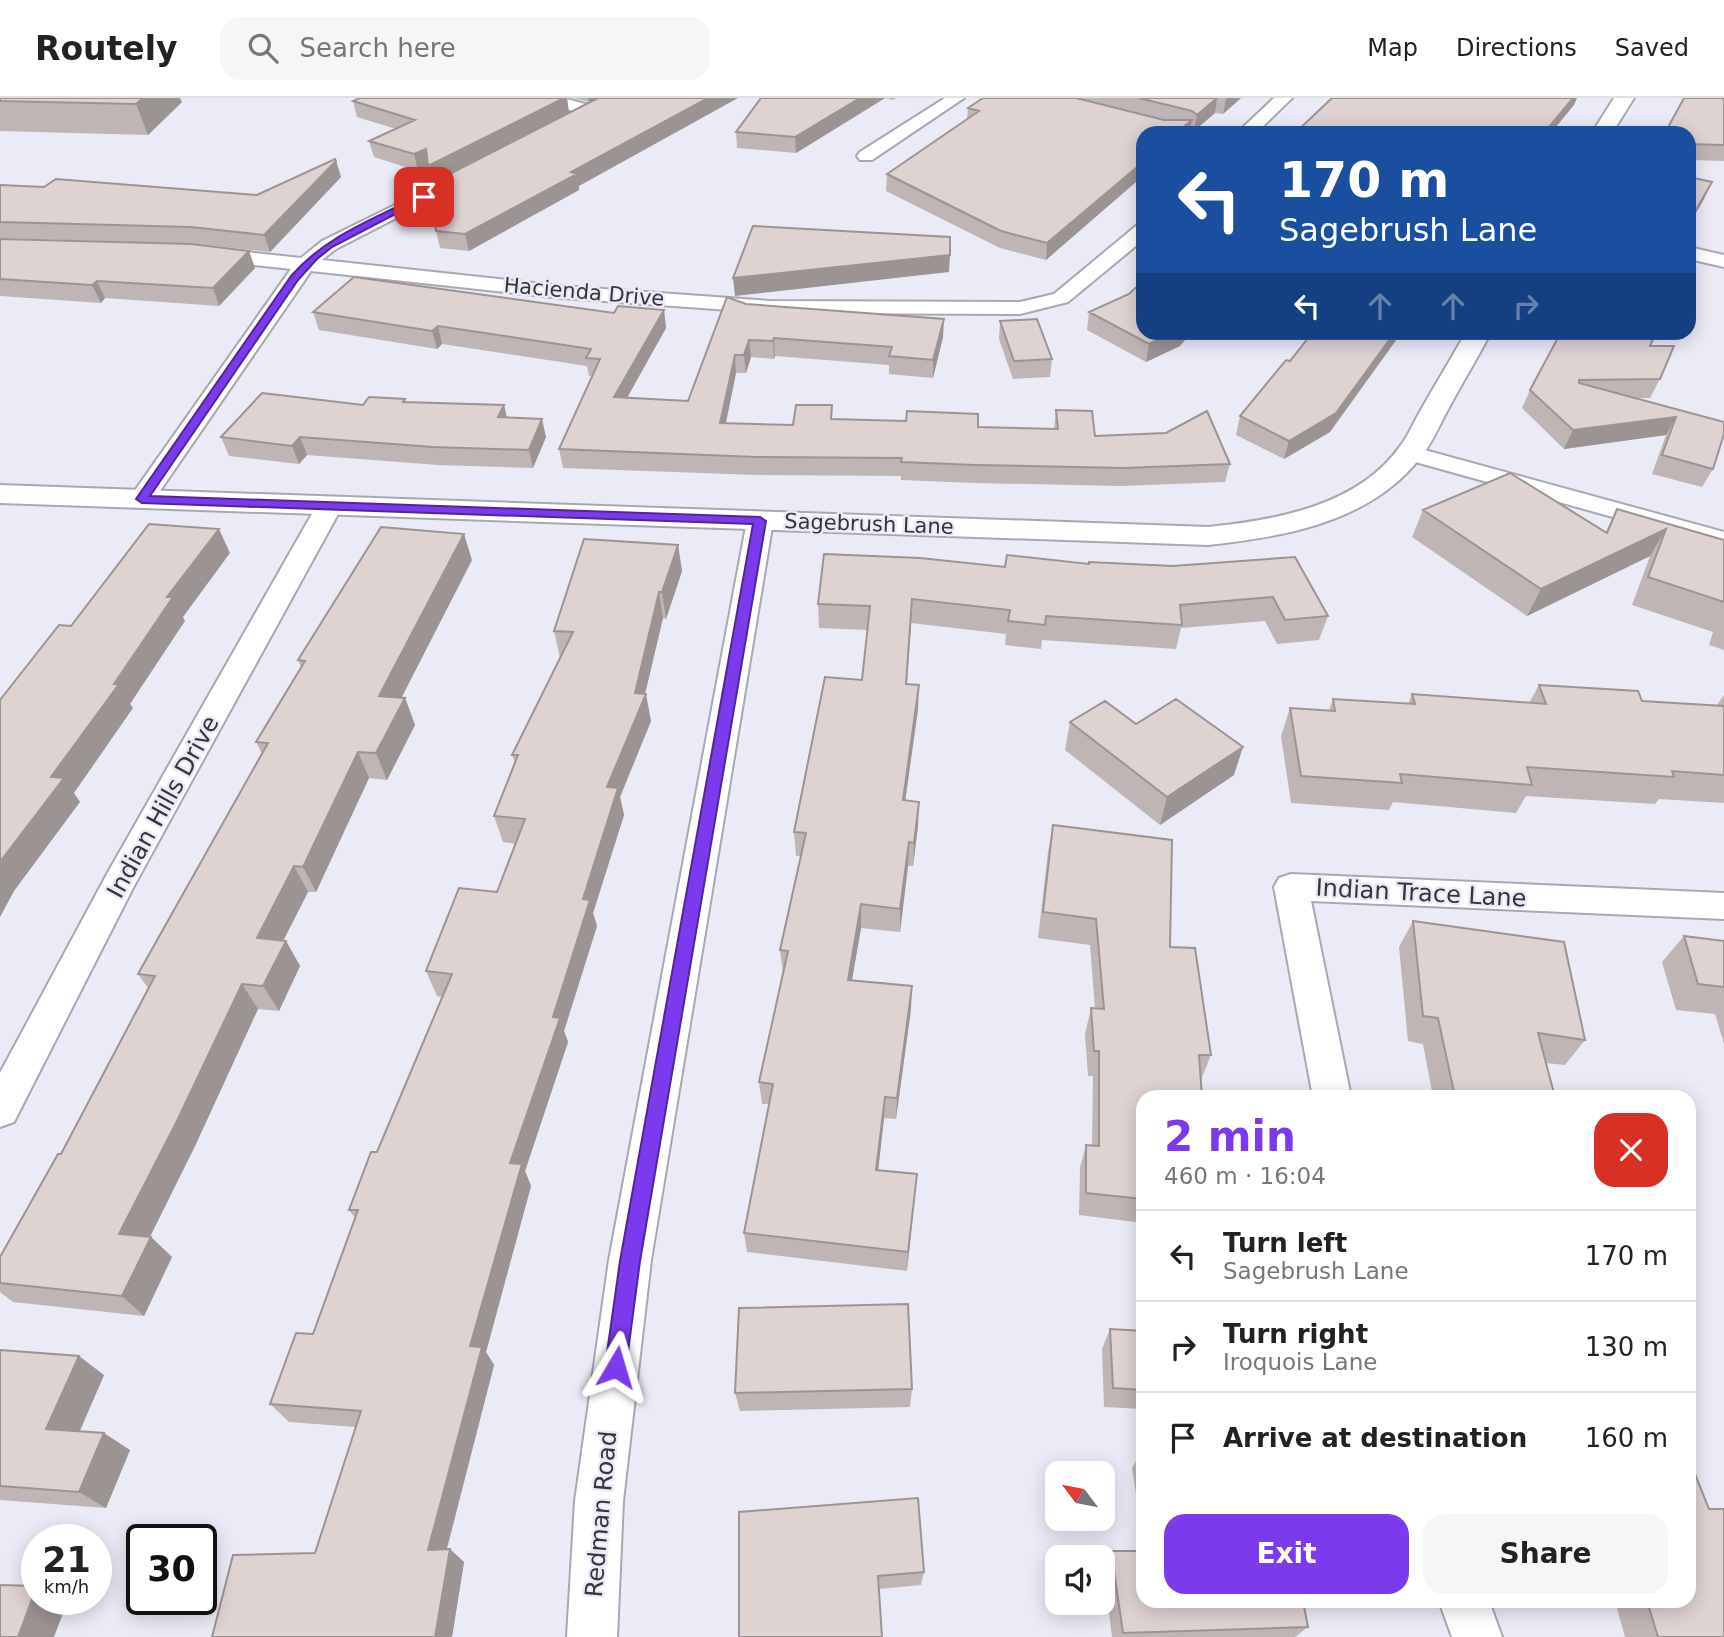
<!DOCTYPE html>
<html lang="en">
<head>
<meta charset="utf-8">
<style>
	:root { --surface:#fff; --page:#f6f6f6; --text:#222; --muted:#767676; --line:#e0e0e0; --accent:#7c3aed }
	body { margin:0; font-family:"DejaVu Sans",sans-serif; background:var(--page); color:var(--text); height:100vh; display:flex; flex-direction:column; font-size:26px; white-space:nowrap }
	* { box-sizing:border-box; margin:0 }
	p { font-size:23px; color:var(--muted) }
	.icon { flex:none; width:38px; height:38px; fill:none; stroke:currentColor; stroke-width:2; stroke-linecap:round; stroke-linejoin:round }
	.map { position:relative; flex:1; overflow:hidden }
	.panel { position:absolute; left:1136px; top:992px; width:560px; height:518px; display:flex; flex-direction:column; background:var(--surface); border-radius:21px; box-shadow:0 4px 18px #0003 }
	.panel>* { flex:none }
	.hud { position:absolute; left:1136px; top:28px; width:560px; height:214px; border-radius:21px; box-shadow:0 4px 18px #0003; background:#1a4fa0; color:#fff; overflow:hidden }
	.needle { width:46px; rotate:302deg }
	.buttons { position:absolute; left:1045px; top:1363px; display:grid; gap:14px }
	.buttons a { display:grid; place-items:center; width:70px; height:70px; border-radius:14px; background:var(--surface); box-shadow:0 4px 18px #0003; font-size:35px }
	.speed { position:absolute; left:21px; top:1426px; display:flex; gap:14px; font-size:35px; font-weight:700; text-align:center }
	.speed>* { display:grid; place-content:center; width:91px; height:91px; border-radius:50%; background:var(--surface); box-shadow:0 4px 18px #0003; line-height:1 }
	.speed small { font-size:18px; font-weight:400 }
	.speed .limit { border:4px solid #111; border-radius:10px; background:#fff; color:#111 }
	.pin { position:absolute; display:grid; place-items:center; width:60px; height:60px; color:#fff; margin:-30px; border-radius:14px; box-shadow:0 4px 10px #0006 }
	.me { position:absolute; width:77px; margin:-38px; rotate:7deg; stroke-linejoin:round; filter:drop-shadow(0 0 5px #0008) }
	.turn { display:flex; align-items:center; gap:24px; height:147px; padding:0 28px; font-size:32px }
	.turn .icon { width:91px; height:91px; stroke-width:2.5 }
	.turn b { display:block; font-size:49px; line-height:60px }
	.lanes { display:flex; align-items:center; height:66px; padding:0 28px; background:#0003; justify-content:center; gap:35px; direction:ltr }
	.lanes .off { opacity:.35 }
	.round { display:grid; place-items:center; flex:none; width:74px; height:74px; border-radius:21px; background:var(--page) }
	.summary { display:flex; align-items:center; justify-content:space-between; height:119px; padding:0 28px }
	h1 { font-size:42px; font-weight:700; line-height:52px; color:var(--accent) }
	.cta { display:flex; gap:14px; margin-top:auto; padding:14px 28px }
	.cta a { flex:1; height:80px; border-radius:21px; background:var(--accent); color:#fff; font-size:28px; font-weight:700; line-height:80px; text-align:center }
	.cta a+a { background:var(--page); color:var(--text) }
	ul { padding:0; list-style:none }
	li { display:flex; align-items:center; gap:21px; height:91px; padding:0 28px; border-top:2px solid var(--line) }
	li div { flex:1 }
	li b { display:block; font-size:26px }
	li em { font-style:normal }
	header { display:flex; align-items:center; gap:42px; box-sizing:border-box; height:98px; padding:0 35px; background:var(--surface); border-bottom:2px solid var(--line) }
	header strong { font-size:33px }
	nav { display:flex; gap:38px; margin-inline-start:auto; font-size:24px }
	.search { width:490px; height:63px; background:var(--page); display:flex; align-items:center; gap:18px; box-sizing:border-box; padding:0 24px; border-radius:21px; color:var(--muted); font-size:26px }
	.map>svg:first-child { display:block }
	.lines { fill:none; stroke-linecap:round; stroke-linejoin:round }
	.street-casing { stroke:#a7a8b2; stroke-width:4 }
	.secondary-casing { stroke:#a7a8b2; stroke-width:4 }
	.street { fill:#fff; fill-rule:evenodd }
	.secondary { fill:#fff; fill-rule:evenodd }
	.wall { fill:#c0b5b5 }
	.shaded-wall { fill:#9c9493 }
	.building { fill:#dfd3d2; stroke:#9c9493; stroke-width:2 }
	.route { fill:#7c3aed; stroke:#51269a; stroke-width:2 }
	.labels { text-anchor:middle; stroke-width:5; stroke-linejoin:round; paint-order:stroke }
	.far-street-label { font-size:21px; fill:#343539; stroke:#eaebf6 }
	.street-label { font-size:24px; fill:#343539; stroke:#eaebf6 }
</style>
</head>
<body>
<header>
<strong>Routely</strong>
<div class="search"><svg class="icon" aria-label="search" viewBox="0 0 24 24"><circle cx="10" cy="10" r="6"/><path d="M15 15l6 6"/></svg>Search here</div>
<nav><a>Map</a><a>Directions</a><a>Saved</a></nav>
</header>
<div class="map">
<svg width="1724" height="1539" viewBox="0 0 1724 1539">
	<rect width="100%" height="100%" fill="#eaebf6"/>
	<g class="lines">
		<defs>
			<path id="street" d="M537 0H563L596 9 598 13 590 18 539 3Z
				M945 0H964L872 62H860L857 58 860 54Z
				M1274 0H1292L1256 35H1237Z
				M472 69 481 74 478 78 336 151 322 162 562 188 770 203 1020 204 1054 196 1136 128 1143 126V142L1068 204 1020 216 770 215 562 200 311 173 151 406 142 409 133 406 129 401 291 171 209 162 202 160 199 156 202 152 209 150 301 160 322 143Z
				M1689 149 1724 157V169L1689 161Z
				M1410 348 1724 434V450L1401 360 1398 355 1401 350Z
				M330 399 339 402 343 407 134 788 14 1024 0 1029V975L107 776 317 407 321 402Z
				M760 415 769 418 773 423 651 1162 623 1403 617 1539H567L575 1403 609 1162 747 423 751 418Z
				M1291 776 1724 795V821L1311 803 1351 999H1313L1274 789 1279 780Z
				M1439 1503H1489L1502 1539H1452Z"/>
			<path id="secondary" d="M1614 0H1634L1612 35H1592Z
				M1466 234H1491C1476 263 1459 290 1444 319 1437 333 1430 348 1420 360 1370 424 1284 439 1208 447L0 405V387L1208 429C1276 422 1359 408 1401 347 1408 338 1412 328 1417 319 1433 290 1450 263 1466 234Z"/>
		</defs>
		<use href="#street" class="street-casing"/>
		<use href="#secondary" class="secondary-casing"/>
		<use href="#street" class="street"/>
		<use href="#secondary" class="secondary"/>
	</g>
	<path class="wall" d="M0 0 182 4 148 37 0 33Z
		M360 0H567L569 15 432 84 428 68 418 73 374 59 369 43 396 31 357 19 353 3Z
		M573 0H598L589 4Z
		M761 0H896L893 2 885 0 796 55 737 50 736 34Z
		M983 0H1241L1223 16 1215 15 1194 33 1190 29 1046 162 1000 150 886 93 887 76 967 21 968 10Z
		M1684 0H1724V63L1689 62V35H1665Z
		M336 63 341 79 270 154 198 146 0 140V87L257 97Z
		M579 88V92L469 153 440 150 436 133Z
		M0 141 249 153 255 170 219 208 105 200 101 205 0 198Z
		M746 206 943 239 933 280 889 276V267L775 258 774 261 751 259 746 275H736L726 325 793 327 832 307V321L978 329 1054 331 1056 312 1095 338 1230 366 1225 384 1121 388 975 385 901 382V378L757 377 563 370 559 351 592 278H589L587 268 442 246 437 251 319 232 313 214 614 215 664 212 666 230 626 300 688 303Z
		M1089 214 1180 248 1146 264 1087 232Z
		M1000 223 1052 261 1050 279 1013 281 999 241Z
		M1650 248 1660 281 1650 300H1634L1724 324 1713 371 1702 389 1652 376 1666 337 1564 351 1522 310 1530 292Z
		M1290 263 1330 334 1284 361 1236 337 1240 318Z
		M405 301 406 304 504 307 507 320 546 339 533 370 438 367 307 357 299 366 229 358 221 339 363 307Z
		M1617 411 1724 442V552L1709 547 1713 534 1632 507 1650 458 1527 518 1412 439 1423 412 1606 434Z
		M678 447 682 473 666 521 663 520 645 596 651 623 620 699 624 717 593 815 597 828 564 933 568 944 525 1073 531 1088 486 1254 494 1267 447 1451 464 1464 452 1539H212L315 1455 356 1329 289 1324 270 1306 313 1236 355 1120 349 1112 377 1054 442 899 437 898 426 873 497 794 516 746 503 744 494 718 515 665 512 657 560 560 554 533Z
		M1295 459 1328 518 1319 542 1277 546 1265 523 1181 530 1176 551 1042 542 1041 551 1005 547 1006 536 911 525 907 586 918 611 905 703 918 728 913 768H908L900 834 861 830 852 882 911 911 896 1021 884 1020 878 1072 915 1096 907 1173 747 1154 744 1135 769 1006H762L759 984 783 875 780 852 801 758H796L794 734 862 582 868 532 819 530 818 506 1005 469 1089 466 1173 468Z
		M472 462 401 600H405L415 627 387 682 369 680 316 794H308L283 842 286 843 300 868 279 913 258 911 195 1048 150 1138 172 1159 144 1218 13 1204 0 1194V1159L61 1056 148 890 138 876 262 656 256 644 301 569 298 562Z
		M1539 587 1642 603 1717 607 1724 597V705L1659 701 1655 706 1526 698 1516 715 1393 704 1389 712 1291 705 1281 638 1290 610 1329 612 1333 601 1408 606 1412 596 1529 605Z
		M1070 624 1136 626 1234 677 1160 727 1065 652Z
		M1053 727 1170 849 1211 957 1201 982 1143 999V1125L1079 1117 1080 1070 1086 1047H1092L1093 978H1088L1085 936 1091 910H1095L1090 847 1038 840 1048 754Z
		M1413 823 1585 942 1565 967 1546 965 1555 999H1433L1423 946 1408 943 1399 849Z
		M1684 838 1724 843V946L1715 916 1676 912 1662 864Z
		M1110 1231 1143 1233V1311L1104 1309 1102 1251Z
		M0 1252 104 1277 80 1333 130 1352 106 1410 0 1402Z
		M912 1291 910 1309 740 1313 735 1295Z
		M1142 1353H1143V1442L1132 1370Z
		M1709 1411 1724 1539H1625L1616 1507H1601L1600 1503H1689Z
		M739 1414 924 1474 921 1487 879 1491Z
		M1111 1453 1308 1529 1295 1539H1112L1103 1467Z"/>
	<path class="shaded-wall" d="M143 0H180L182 4 148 37 136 6Z
		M564 0H567L569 15 432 84 428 68 418 73 414 56 426 51Z
		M588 0H598L589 4Z
		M708 0H738L579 88V92L469 153 465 136 571 74Z
		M860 0H885L796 55 795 39Z
		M1217 0 1215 15 1194 33 1197 17Z
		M1227 0H1241L1223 16 1226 1Z
		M1573 0H1577L1574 7 1551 35H1544Z
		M1192 22 1189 35H1176Z
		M336 63 341 79 270 154 264 137Z
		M1143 64V78L1046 162 1047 145Z
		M1712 84 1704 101 1689 127V124Z
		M249 153 255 170 219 208 213 190Z
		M950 157 949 174 735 198 733 180Z
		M97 183 105 200 101 205 92 187Z
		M664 212 666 230 617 318 614 299Z
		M944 221 943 239 933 280V262Z
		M438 228 442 246 437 251 432 233Z
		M1174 234H1192L1180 248 1146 264 1149 246Z
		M1395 234H1402L1330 334 1284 361 1289 343Z
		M774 240 775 258 774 261 773 243Z
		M749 242 751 259 746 275 744 257Z
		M735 257 736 275 722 343 720 325Z
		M504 307 508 325 498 319Z
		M1676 319 1666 337 1564 351 1573 332Z
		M542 321 546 339 533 370 529 352Z
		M300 339 307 357 299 366 292 348Z
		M219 431 230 455 183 519 185 523 130 606 133 610 74 695 80 704 14 793 0 819V764L51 679 114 586 167 499Z
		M1666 431 1650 458 1527 518 1541 491Z
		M464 436 472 462 389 624 379 598Z
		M678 447 682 473 666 521 662 494Z
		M659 494 663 520 644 600 646 596 651 623 620 699 624 717 593 815 597 828 564 933 568 944 525 1073 531 1088 486 1254 494 1267 443 1465 428 1452 470 1248 510 1065 553 919 583 801 607 689 635 595Z
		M912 501 911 525 905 610 906 586Z
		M919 587 918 611 902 726 903 702Z
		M405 600 415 627 387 682 376 655Z
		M1243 649 1234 677 1160 727 1167 699Z
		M358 654 369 680 316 794 303 769Z
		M919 704 918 728 913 768 914 745Z
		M909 744 908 768 900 834V811Z
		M294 768 308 794 272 865 257 840Z
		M861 806V830L848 904V882Z
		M286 843 300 868 279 913 263 888Z
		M242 886 258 911 195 1048 141 1157 119 1136Z
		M912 888 911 911 896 1021 897 1000Z
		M885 999 884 1020 876 1092V1072Z
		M917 1076 915 1096 907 1173 908 1154Z
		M151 1139 172 1159 144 1218 122 1198Z
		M79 1258 104 1277 73 1348 46 1331Z
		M104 1335 130 1352 106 1410 79 1394Z
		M450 1451 464 1464 452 1539H435Z
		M37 1491V1502H68L54 1539H18Z"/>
	<path class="building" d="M0 0H143L136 6 0 3Z
		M360 0H564L428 68 426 51 414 56 369 43 415 22 353 3Z
		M598 0H708L571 74 577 76 465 136 436 133 430 86Z
		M761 0H860L795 39 736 34Z
		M983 0H1076L1164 22H1192L1176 35H1143V64L1047 145 1001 133 887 76 979 13 968 10Z
		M1139 0H1217L1197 17 1192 13Z
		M1332 0H1573L1544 35H1295Z
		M1684 0H1724V47L1689 46V35H1672V34L1666 33Z
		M335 61 336 63 264 137 191 129 0 124V87L44 89 56 81 257 97Z
		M1689 79 1712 84 1689 124Z
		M753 128 950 139V157L733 180Z
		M0 141 191 146 249 153 213 190 97 183 92 187 0 181Z
		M354 179 614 215 618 208 664 212 614 299 688 303 727 199 746 206 944 221 933 262 889 258 892 249 774 240 773 243 749 242 744 257H735L720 325 793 327 796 307H832L831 321 906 323 907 313 978 316V329L1058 331 1056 312 1092 313 1095 338 1166 335 1207 313 1230 366 1124 370 976 367 901 364 902 360 756 359 559 351 600 261 586 260 591 251 438 228 432 233 313 214Z
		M1143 183V234H1174L1149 246 1089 214 1129 196Z
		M1037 221 1052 261 1014 263 1000 223Z
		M1313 234H1395L1336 315 1289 343 1240 318 1286 262 1290 263Z
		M1561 234H1656L1650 248H1674L1660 281 1579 282V285L1724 324V336L1713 371 1662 357 1676 319 1573 332 1530 292Z
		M262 295 363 307 369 299 405 301 403 304 504 307 498 319 542 321 529 352 433 349 300 339 292 348 221 339Z
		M1510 375 1607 435 1617 411 1724 442V504L1648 479 1666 431 1541 491 1423 412Z
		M149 426 219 431 167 499H173L114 586H119L51 679 64 680 0 764V602L59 527 71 528Z
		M381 429 464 436 379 598 405 600 376 655 358 654 303 769 294 768 257 840 286 843 263 888 242 886 176 1025 119 1136 151 1139 122 1198 0 1185V1159L58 1056H61L155 878 138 876 268 645 256 644 305 563 298 562Z
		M584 441 678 447 662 494H659L635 595 646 596 607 689 618 690 583 801 590 802 553 919 560 920 510 1065 522 1066 470 1248 482 1249 428 1452 450 1451 435 1539H212L233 1457 315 1455 361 1313 270 1306 296 1235 313 1236 358 1112H349L371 1054H377L452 876 426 873 459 790 497 794 525 721 494 718 518 657H512L573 534 554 533Z
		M824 456 920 460 1005 469 1007 457 1089 466V464L1173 468 1295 459 1328 518 1285 522 1273 499 1180 507 1182 527 1046 518 1045 527 1008 523 1010 512 912 501 906 586 919 587 903 702 919 704 914 745 909 744 900 811 861 806 848 882 912 888 897 1000 885 999 876 1072 917 1076 908 1154 744 1135 773 986 759 984 788 853 780 852 806 735 794 734 825 579 862 582 870 508 818 506Z
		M1539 587 1638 593 1642 603 1724 608V677L1672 673 1674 679 1527 669 1532 687 1400 676 1402 685 1301 678 1290 610 1335 613 1333 601 1415 606 1412 596 1546 606Z
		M1176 601 1243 649 1167 699 1070 624 1105 603 1136 626Z
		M1053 727 1172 742 1170 849 1195 850 1211 957H1199L1202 999H1143V1101L1086 1095V1047L1099 1048V953H1094L1091 910 1104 911 1096 821 1043 814Z
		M1413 823 1564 844 1585 942 1538 935 1555 999H1455L1438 920 1423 918Z
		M1684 838 1724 843V889L1698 886Z
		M908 1206 912 1291 735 1295 739 1210Z
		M1110 1231 1143 1233V1292L1113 1290Z
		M0 1252 79 1258 46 1331 104 1335 79 1394 0 1388Z
		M1689 1361 1709 1411H1724V1539H1658L1647 1503H1689Z
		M918 1400 924 1474 878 1478 882 1539H739V1414Z
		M1111 1453H1143V1503H1303L1308 1529 1123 1535Z
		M0 1487 37 1488 18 1539H0Z"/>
	<path class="route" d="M421 97 428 99 332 149 317 161 298 182 150 398 760 419 766 423 640 1163 626 1269 623 1277 616 1280 608 1277 605 1269 620 1163 753 426 142 405 136 401 291 178C326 138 373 121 421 97Z"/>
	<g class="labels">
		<g class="far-street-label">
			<text transform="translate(584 194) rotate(5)" y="7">Hacienda Drive</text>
			<text transform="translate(869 426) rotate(2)" y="7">Sagebrush Lane</text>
		</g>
		<g class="street-label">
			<text transform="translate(163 709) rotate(-61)" y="8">Indian Hills Drive</text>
			<text transform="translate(1421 795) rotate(3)" y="8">Indian Trace Lane</text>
			<text transform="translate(601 1416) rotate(-85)" y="8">Redman Road</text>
		</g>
	</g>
</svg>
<div class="buttons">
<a><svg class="needle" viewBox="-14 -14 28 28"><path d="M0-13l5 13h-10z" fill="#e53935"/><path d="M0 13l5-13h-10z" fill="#767676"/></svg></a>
<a><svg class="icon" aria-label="sound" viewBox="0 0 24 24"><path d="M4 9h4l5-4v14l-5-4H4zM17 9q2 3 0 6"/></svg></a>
</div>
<div class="speed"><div>21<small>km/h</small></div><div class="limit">30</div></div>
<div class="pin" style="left:424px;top:99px;background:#d93025"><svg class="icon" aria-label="arrive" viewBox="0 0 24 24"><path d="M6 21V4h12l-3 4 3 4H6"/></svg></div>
<svg class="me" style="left:616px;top:1269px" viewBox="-20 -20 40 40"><path d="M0-17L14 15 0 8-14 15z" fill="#7c3aed" stroke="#fff" stroke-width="4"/></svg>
<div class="hud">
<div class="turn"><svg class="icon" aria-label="left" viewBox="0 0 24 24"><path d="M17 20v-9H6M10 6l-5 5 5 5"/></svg><div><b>170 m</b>Sagebrush Lane</div></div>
<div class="lanes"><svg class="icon" aria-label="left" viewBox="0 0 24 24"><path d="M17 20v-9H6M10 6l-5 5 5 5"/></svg><svg class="icon off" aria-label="ahead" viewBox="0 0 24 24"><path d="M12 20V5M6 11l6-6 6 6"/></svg><svg class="icon off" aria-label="ahead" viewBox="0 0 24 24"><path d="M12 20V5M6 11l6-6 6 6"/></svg><svg class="icon off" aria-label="right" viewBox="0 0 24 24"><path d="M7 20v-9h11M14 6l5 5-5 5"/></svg></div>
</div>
<section class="panel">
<div class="summary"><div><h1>2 min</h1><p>460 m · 16:04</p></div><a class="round" style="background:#d93025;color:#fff"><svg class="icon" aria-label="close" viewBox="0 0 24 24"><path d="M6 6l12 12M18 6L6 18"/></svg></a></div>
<ul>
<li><svg class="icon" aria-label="left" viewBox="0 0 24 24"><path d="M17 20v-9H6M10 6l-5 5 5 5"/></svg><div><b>Turn left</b><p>Sagebrush Lane</p></div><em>170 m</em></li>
<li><svg class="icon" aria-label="right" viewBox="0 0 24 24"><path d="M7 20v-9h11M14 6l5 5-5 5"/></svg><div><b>Turn right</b><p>Iroquois Lane</p></div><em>130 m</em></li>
<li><svg class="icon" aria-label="arrive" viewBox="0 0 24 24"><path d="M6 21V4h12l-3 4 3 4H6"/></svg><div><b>Arrive at destination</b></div><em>160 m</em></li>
</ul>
<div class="cta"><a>Exit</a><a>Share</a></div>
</section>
</div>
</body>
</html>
